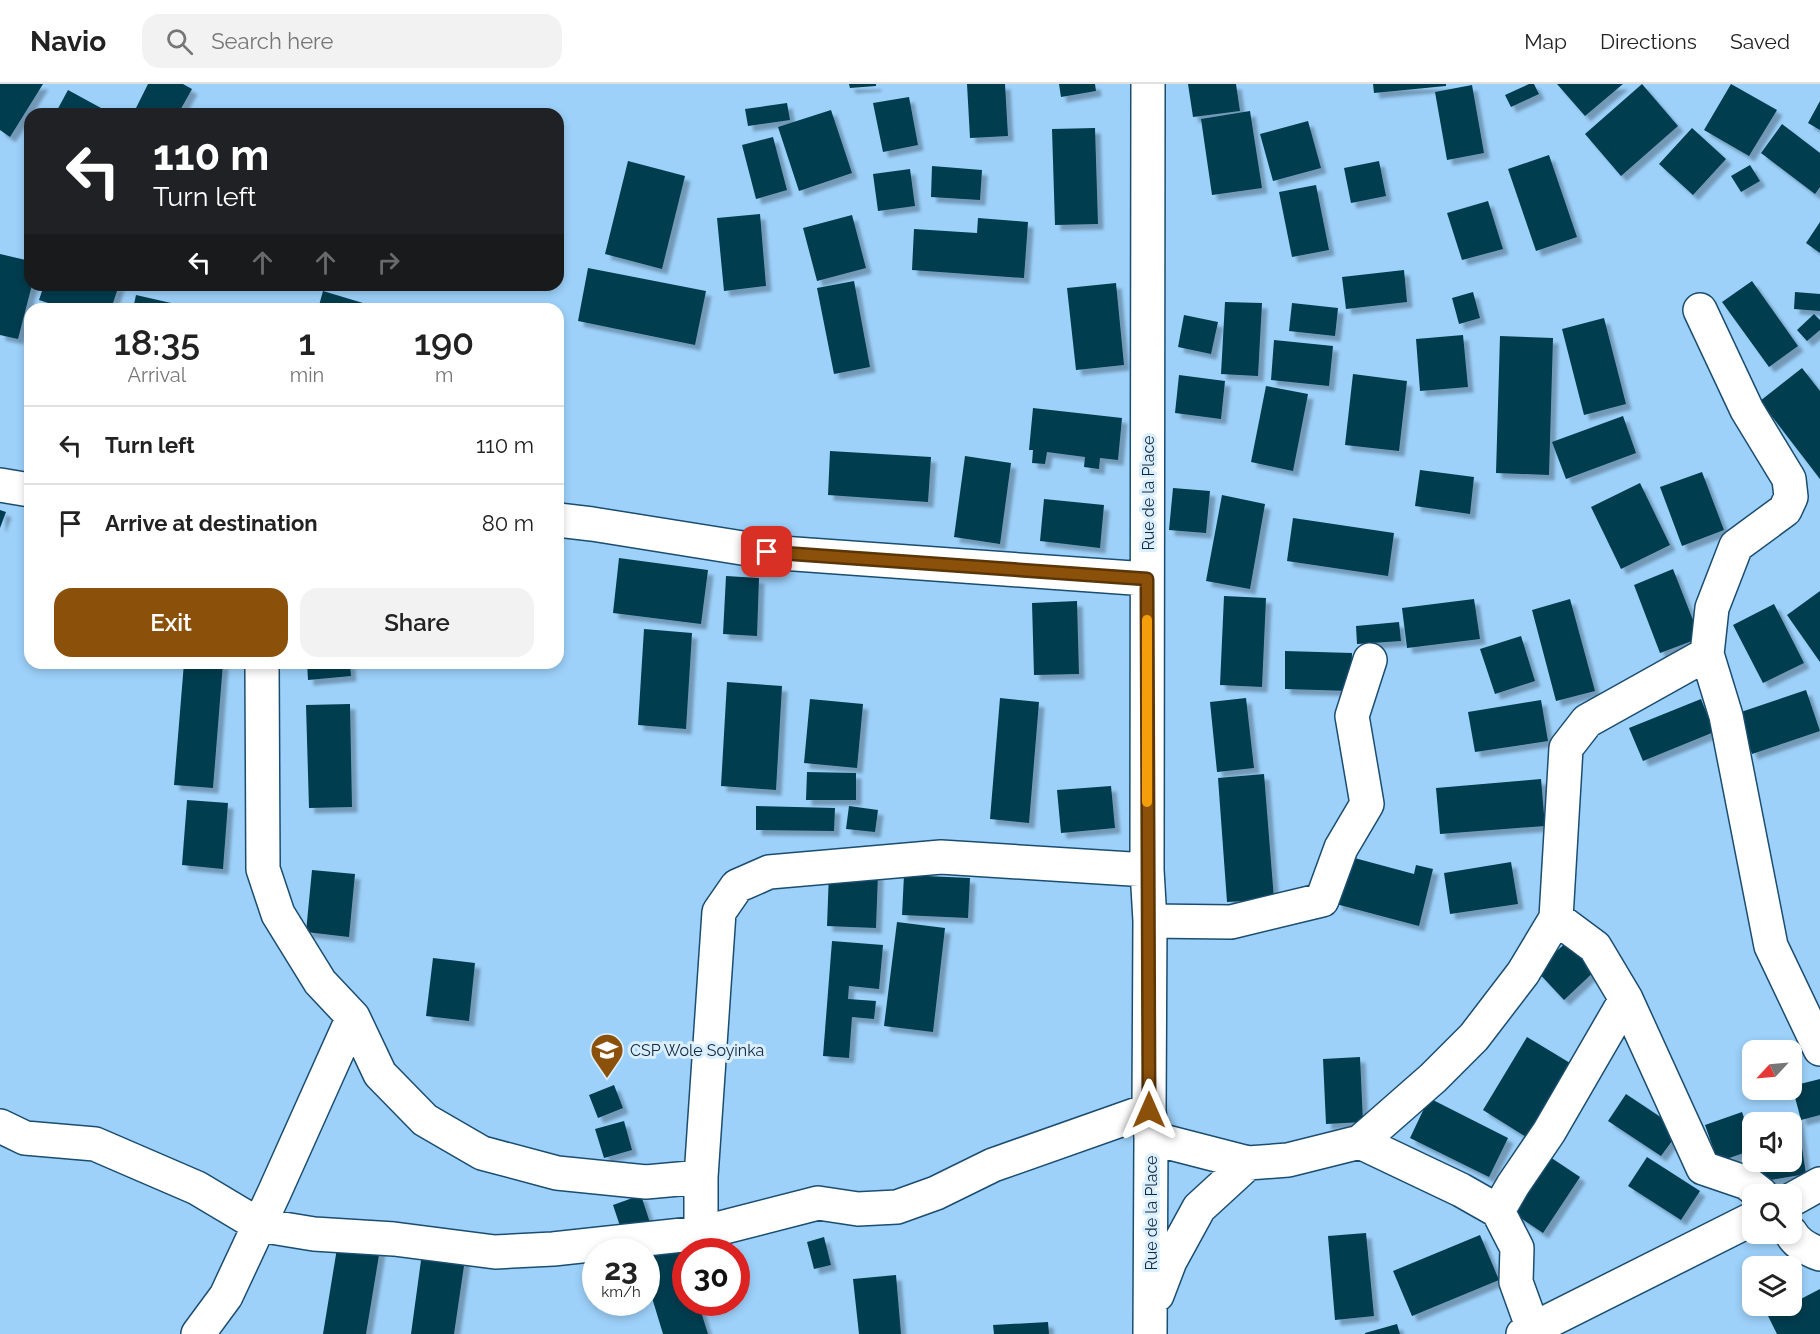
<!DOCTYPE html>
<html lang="en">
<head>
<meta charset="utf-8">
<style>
	:root { --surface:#fff; --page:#f2f2f2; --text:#222; --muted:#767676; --line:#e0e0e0; --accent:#8b510a }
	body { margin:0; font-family:Raleway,sans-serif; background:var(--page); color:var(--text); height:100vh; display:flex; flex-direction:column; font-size:22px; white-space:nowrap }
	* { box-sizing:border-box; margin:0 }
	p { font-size:20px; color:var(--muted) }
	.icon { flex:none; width:33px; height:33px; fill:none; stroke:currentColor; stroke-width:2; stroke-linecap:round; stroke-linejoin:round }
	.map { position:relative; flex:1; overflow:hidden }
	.side { position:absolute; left:24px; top:219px; width:540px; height:366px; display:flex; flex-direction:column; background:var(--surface); border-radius:18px; box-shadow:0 3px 9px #0003 }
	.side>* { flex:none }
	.top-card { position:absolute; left:24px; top:24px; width:540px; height:183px; border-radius:18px; box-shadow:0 3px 9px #0003; background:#202124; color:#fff; overflow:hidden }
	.needle { width:39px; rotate:244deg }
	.fabs { position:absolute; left:1742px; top:956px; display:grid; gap:12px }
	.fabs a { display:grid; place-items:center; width:60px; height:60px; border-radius:12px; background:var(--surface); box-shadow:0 3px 9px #0003; font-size:30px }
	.speed { position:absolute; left:582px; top:1154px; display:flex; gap:12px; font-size:30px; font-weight:700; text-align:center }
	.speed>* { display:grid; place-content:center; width:78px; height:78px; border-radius:50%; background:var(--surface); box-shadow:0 3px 9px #0003; line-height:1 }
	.speed small { font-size:15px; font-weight:400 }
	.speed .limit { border:9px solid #d22; background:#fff; color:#111 }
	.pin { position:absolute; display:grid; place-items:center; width:51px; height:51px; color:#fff; margin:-26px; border-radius:12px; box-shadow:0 3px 9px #0006 }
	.me { position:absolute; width:66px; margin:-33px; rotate:0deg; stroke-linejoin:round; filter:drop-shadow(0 0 4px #0008) }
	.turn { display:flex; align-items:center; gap:21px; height:126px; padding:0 30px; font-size:27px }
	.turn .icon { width:78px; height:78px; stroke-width:2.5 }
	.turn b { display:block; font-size:42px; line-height:51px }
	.lanes { display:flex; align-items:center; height:57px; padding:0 30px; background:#0003; justify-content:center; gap:30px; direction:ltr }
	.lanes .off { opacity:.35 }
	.eta { display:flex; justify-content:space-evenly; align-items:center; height:102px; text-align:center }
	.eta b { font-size:36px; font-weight:600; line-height:42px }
	.action { display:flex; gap:12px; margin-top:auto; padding:12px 30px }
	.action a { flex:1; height:69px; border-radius:18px; background:var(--accent); color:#fff; font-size:24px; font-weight:600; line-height:69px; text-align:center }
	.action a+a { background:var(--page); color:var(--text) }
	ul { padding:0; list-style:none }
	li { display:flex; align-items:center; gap:18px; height:78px; padding:0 30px; border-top:2px solid var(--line) }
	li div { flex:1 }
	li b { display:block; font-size:22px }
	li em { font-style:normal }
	header { display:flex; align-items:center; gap:36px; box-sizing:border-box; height:84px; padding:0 30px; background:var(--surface); border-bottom:2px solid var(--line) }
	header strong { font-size:28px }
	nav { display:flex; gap:33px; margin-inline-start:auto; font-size:21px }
	.search { width:420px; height:54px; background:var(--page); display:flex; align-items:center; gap:15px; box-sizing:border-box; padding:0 21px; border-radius:18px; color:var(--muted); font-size:22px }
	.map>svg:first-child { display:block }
	.building { fill:#003d4f; filter:url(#shadow) }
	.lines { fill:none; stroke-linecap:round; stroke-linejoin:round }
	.minor-casing { stroke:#1a4d70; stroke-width:36 }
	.minor { stroke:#fff; stroke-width:33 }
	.route-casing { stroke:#5a3506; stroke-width:15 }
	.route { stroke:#8b510a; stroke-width:10 }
	.slow { stroke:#f59e0b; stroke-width:10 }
	.labels { text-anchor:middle; stroke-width:6; stroke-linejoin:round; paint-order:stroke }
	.street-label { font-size:16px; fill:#132838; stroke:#d9eeff }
	.poi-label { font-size:16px; fill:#132838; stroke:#d9eeff; text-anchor:start }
</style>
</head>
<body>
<header>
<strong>Navio</strong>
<div class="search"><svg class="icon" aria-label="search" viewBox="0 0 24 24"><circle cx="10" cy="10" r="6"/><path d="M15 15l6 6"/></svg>Search here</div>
<nav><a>Map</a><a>Directions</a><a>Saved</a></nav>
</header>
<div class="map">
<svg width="1820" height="1250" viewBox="0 0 1820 1250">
	<defs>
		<filter id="shadow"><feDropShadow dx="5.5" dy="5.5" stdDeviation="1.5" flood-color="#0004"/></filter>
	</defs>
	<rect width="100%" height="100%" fill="#9dd1fa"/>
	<path class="building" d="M0 0H43L10 53 0 46Z
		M148 0H183L192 5 178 30H133Z
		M849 0H876V2L850 4Z
		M967 0H1005L1008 52 970 54Z
		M1059 0H1095L1096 7 1061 13Z
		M1188 0H1236L1240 27 1193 33Z
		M1373 0H1446V2L1374 9Z
		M1529 0H1534L1539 10 1511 23 1505 11Z
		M1557 0H1623L1585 32Z
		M1642 0 1678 42 1621 92 1585 50Z
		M1731 0 1777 26 1749 72 1704 46Z
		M1472 1 1484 69 1447 76 1435 8Z
		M68 6 101 24 98 30H55Z
		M909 13 918 61 883 68 873 19Z
		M1820 17V46L1808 39Z
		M787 19 790 36 748 42 745 25Z
		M831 26 852 89 799 107 778 43Z
		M1250 27 1262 104 1212 111 1201 35Z
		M1308 37 1321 84 1273 97 1260 50Z
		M1782 40 1820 69V103L1815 110 1761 69Z
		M1095 44 1098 140 1055 141 1052 45Z
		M1692 44 1726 75 1693 111 1659 80Z
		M773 53 787 106 756 115 742 61Z
		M1549 71 1577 153 1536 167 1508 85Z
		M628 77 685 92 662 185 605 170Z
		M1379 77 1386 112 1351 119 1344 84Z
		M1750 81 1760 97 1741 108 1731 92Z
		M932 82 982 86 980 116 931 113Z
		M910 85 915 122 878 127 873 90Z
		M1316 101 1329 166 1292 173 1279 108Z
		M1488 117 1503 165 1462 176 1447 129Z
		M760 130 766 202 724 207 717 134Z
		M852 131 866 184 817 197 803 144Z
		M978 134 1028 138 1024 194 912 186 914 145 977 149Z
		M1820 138V169L1806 159Z
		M0 170 30 177V201H32L18 255 0 251Z
		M588 184 706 207 695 261 578 237Z
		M1404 186 1407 218 1346 225 1342 193Z
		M854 197 870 283 834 290 817 204Z
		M1752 197 1798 262 1769 283 1722 218Z
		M1116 199 1124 281 1076 286 1067 204Z
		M44 201H119L111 225H67L39 216Z
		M323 207 363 219 361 225H318Z
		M1473 208 1480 234 1459 240 1452 214Z
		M1795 208 1820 210V227L1794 225Z
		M136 211 193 224V225H133Z
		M1225 218 1262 219 1258 292 1221 290Z
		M1292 219 1338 224 1335 252 1289 247Z
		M1814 230 1820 236V246L1807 257 1797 246Z
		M1184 231 1218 238 1211 270 1178 263Z
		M1604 234 1626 320 1584 331 1562 245Z
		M1463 251 1468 303 1420 307 1416 255Z
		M1500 252 1553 254 1549 391 1496 389Z
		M1274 256 1333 262 1329 302 1271 296Z
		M1802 284 1820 307V395L1760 317Z
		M1353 290 1407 297 1399 367 1345 361Z
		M1179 291 1225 297 1221 335 1175 329Z
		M1266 302 1308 310 1293 387 1251 378Z
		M1033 324 1122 334 1118 376 1100 374 1099 385 1084 383 1085 373 1047 368 1045 380 1032 379 1033 366H1029Z
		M1623 332 1636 369 1566 395 1552 358Z
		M830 367 931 373 928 418 828 411Z
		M965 372 1011 379 1000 460 954 453Z
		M1420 386 1474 393 1470 430 1415 422Z
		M1702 388 1724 446 1682 462 1660 403Z
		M1640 399 1670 461 1621 485 1591 423Z
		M1173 404 1210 407 1206 449 1169 446Z
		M1222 411 1265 420 1250 505 1206 497Z
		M1044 415 1104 421 1100 464 1040 457Z
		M0 426 6 428 0 444Z
		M1293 434 1394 449 1388 492 1287 477Z
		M619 474 708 486 701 540 613 529Z
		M1673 485 1700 554 1660 569 1634 501Z
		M726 492 759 494 757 552 723 550Z
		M1820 507V578L1787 531Z
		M1224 512 1266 514 1262 603 1220 601Z
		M1474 515 1480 555 1407 564 1402 524Z
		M1570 515 1595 607 1556 617 1532 526Z
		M1077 517 1079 590 1034 591 1032 519Z
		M1774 520 1804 579 1763 599 1733 541Z
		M1399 538 1401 557 1357 560 1356 542Z
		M644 545 692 549 686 645 638 641Z
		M1521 552 1535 597 1495 610 1480 565Z
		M1285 567 1352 569 1351 607 1285 605Z
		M184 579H223L213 704 174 701Z
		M307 579H350L351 592 308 596Z
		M727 598 782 602 776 706 721 702Z
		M1806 606 1820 647 1752 670 1738 629Z
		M1000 614 1039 618 1029 739 990 735Z
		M1246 614 1254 684 1217 688 1210 618Z
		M810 615 863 620 857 684 804 679Z
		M1701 615 1714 648 1643 677 1629 644Z
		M1541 616 1548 657 1475 668 1468 628Z
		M350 620 352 723 309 724 306 621Z
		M807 688 856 689V716H806Z
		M1264 690 1274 815 1227 818 1218 694Z
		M1541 695 1545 742 1440 750 1436 704Z
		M1111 702 1115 744 1061 749 1057 706Z
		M187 716 228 719 223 785 182 781Z
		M756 722 835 724 834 747 756 746Z
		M849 722 878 726 875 748 846 745Z
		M1347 772 1414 790 1416 781 1433 785 1419 842 1336 820Z
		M1511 778 1518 820 1450 830 1444 789Z
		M312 786 355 790 349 853 306 848Z
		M829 788 878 790 876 844 827 842Z
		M904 791 970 794 968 834 902 831Z
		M897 838 945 844 933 948 884 942Z
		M1572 853 1599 883 1564 916 1536 886Z
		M832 857 883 861 879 905 849 902 848 915 876 917 874 935 852 933 849 974 823 972Z
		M433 874 475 879 469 937 426 932Z
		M1527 953 1575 982 1531 1056 1483 1026Z
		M1360 973 1363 1038 1326 1040 1323 975Z
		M1820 995V1031L1801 1036 1792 1002Z
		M614 1001 623 1024 598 1034 589 1011Z
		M1626 1010 1680 1046 1661 1072 1608 1037Z
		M1429 1014 1508 1054 1489 1093 1410 1054Z
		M1742 1028 1752 1057V1066L1718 1078 1705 1041Z
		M1797 1031 1806 1090 1764 1097 1761 1077H1791V1038L1765 1037Z
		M624 1037 632 1066 604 1074 595 1045Z
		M1547 1071 1580 1093 1543 1149 1510 1127Z
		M1647 1073 1700 1107 1681 1136 1628 1102Z
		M641 1111 652 1145 624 1154 613 1121Z
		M1366 1149 1374 1232 1335 1236 1328 1152Z
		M1480 1151 1499 1196 1412 1232 1393 1187Z
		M339 1152 381 1159 366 1250H323Z
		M824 1153 831 1181 814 1185 807 1158Z
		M682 1163 686 1174V1218H698L708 1250H663L646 1194V1174Z
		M422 1169 465 1175 454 1250H411Z
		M896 1191 901 1250H859L853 1195Z
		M1820 1205V1250H1777L1768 1232Z
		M1048 1238 1049 1250H994L993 1241Z
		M1397 1240 1400 1250H1365V1249Z"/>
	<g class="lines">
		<defs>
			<path id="minor" d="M1148 0 1147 786 1150 837 1149 1026 1151 1054 1150 1250
				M0 401 30 406
				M558 436 592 440 767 468 1147 495
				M1707 570 1726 632 1771 862 1820 965
				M262 579 263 785 278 830 320 898 353 933 380 990 425 1036 482 1069 557 1089 646 1098 701 1093
				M1556 834 1595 863 1626 915 1703 1084 1747 1099 1761 1110
				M1150 837 1231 838 1322 816 1341 764 1367 720 1352 632 1370 576
				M0 1042 25 1054 95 1060 197 1104 259 1141 314 1150 394 1155 495 1168 553 1165 701 1149 818 1119 858 1125 897 1123 936 1109 993 1081 1149 1026
				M1151 1054 1248 1079 1288 1076 1360 1058 1433 994 1474 953 1523 889 1556 834 1566 664 1587 637 1707 570 1712 524 1736 462 1785 426 1791 413 1789 395 1747 326 1700 226
				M1360 1058 1461 1106 1498 1127
				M1791 1116 1820 1100
				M701 1149V1093L719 828 737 802 769 788 941 773 1147 786
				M1791 1149C1797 1160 1809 1166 1820 1170
				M1157 1211 1170 1177 1199 1124 1248 1079
				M1533 1245 1516 1198 1517 1164 1498 1127 1513 1101 1549 1048 1626 915
				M198 1250 226 1212 275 1107 353 933
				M1523 1250 1752 1135"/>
		</defs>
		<use href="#minor" class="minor-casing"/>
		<use href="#minor" class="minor"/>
	</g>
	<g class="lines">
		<defs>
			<path id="route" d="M767 468 1147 495 1149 1026"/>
		</defs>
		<use href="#route" class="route-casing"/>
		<use href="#route" class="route"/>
		<path class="slow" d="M1147 536V718"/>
	</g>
	<defs>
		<symbol id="school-pin" viewBox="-11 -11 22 30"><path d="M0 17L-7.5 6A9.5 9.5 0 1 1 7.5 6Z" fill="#8b510a" stroke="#d9eeff"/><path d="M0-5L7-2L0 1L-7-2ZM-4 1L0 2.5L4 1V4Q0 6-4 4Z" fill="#fff"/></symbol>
	</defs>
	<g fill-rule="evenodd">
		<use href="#school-pin" x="588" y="947" width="38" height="52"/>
	</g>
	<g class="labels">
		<g class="street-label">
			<text transform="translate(1148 409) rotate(-90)" y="6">Rue de la Place</text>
			<text transform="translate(1151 1129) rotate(-90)" y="6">Rue de la Place</text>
		</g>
		<g class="poi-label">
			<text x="630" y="972">CSP Wole Soyinka</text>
		</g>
	</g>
</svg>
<div class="fabs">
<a><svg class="needle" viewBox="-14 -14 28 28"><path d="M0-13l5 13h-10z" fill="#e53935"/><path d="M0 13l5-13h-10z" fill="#767676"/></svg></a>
<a><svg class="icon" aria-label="sound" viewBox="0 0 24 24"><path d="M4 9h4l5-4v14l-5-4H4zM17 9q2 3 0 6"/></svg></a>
<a><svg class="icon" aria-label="search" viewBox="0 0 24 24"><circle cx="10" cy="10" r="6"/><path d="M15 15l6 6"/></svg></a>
<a><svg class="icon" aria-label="layers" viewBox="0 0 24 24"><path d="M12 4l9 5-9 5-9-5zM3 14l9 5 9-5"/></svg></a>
</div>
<div class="speed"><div>23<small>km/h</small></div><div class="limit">30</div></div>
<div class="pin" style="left:767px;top:468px;background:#d93025"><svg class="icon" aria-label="arrive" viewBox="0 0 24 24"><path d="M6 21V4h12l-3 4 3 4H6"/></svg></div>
<svg class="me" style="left:1149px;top:1026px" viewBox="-20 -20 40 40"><path d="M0-17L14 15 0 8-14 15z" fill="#8b510a" stroke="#fff" stroke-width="4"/></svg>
<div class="top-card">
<div class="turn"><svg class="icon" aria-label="left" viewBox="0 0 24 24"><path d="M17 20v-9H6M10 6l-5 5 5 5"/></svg><div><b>110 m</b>Turn left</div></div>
<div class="lanes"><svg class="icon" aria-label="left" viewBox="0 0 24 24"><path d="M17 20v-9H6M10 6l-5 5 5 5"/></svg><svg class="icon off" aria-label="ahead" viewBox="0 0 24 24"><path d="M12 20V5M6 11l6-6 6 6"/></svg><svg class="icon off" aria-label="ahead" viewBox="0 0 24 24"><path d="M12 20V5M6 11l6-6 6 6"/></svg><svg class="icon off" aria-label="right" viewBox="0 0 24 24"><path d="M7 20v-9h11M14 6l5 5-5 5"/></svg></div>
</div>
<section class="side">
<div class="eta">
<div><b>18:35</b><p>Arrival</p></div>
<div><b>1</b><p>min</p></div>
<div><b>190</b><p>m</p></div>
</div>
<ul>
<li><svg class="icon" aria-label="left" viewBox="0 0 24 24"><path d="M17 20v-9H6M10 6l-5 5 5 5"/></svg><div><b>Turn left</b></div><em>110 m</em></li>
<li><svg class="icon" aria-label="arrive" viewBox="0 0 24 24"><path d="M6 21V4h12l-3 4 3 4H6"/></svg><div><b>Arrive at destination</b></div><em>80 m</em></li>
</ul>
<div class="action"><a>Exit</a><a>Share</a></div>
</section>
</div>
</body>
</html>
